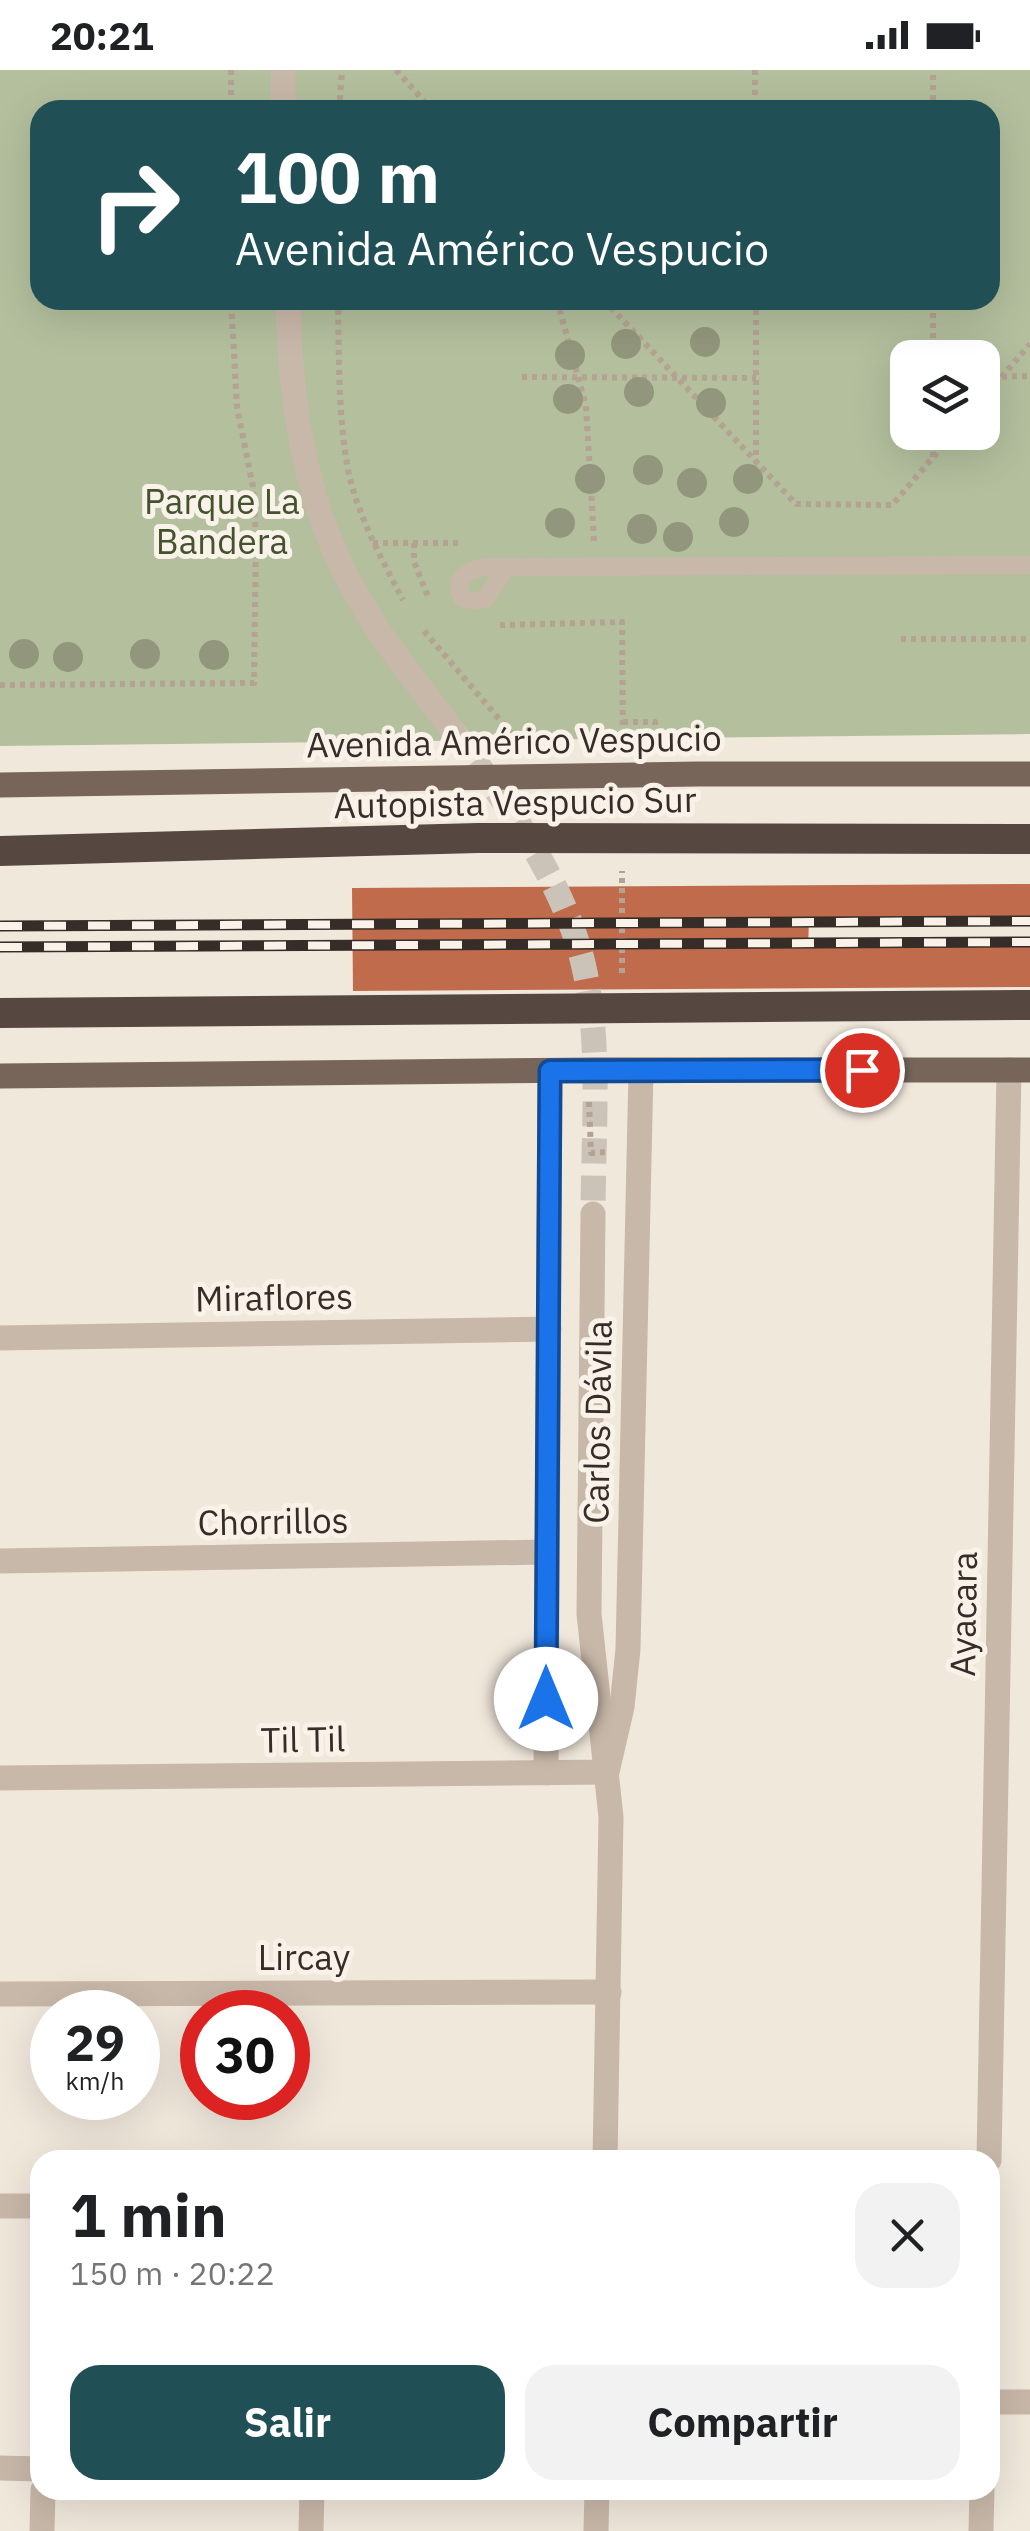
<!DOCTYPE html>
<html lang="es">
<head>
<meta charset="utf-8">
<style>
	:root { --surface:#fff; --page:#f2f2f2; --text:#202124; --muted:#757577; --accent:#205055 }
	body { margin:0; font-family:"IBM Plex Sans",sans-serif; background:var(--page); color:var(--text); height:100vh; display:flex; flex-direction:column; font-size:38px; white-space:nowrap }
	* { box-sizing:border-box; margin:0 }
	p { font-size:32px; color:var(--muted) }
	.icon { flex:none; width:55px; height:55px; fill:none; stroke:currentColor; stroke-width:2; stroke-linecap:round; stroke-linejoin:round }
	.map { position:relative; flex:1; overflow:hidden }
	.details { position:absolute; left:30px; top:2080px; width:970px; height:350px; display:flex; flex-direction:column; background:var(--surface); border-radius:30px; box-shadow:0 10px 40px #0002 }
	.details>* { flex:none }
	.top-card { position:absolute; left:30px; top:30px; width:970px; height:210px; border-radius:30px; box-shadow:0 10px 40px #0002; background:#205055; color:#fff; overflow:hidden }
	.fabs { position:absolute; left:890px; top:270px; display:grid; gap:20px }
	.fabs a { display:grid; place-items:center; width:110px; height:110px; border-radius:20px; background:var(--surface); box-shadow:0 10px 40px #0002; font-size:50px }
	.speed { position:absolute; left:30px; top:1920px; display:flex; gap:20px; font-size:50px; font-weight:700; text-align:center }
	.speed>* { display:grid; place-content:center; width:130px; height:130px; border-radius:50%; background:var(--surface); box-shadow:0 10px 40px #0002; line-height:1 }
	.speed small { font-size:25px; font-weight:400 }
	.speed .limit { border:15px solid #d22; background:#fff; color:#111 }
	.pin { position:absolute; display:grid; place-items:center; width:85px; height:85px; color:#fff; margin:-42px; border:5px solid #fff; border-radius:50%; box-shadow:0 2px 10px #0007 }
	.me { position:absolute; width:110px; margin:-55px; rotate:0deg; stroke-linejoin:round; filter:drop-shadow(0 0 8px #0008) }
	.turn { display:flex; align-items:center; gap:35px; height:210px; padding:0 40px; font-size:45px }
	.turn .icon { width:130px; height:130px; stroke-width:2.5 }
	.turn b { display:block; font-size:70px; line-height:85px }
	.round { display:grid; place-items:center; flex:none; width:105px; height:105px; border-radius:30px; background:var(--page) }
	.overview { display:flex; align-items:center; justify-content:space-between; height:170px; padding:0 40px }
	h1 { font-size:60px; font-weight:700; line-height:75px }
	.button { display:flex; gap:20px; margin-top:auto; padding:20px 40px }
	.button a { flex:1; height:115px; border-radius:30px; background:var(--accent); color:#fff; font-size:40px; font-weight:700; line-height:115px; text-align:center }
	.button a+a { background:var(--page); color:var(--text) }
	.status { display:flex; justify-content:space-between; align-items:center; height:70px; padding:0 50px; background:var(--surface); direction:ltr }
	.status svg { height:28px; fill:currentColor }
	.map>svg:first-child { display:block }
	.green { fill:#b3bf9d; fill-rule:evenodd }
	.building { fill:#bf6b4c }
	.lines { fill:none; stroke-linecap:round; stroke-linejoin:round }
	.tertiary-tunnel { stroke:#ccc3b8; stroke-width:25; stroke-dasharray:25 12; stroke-linecap:butt }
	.path { stroke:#b4a293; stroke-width:6; stroke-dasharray:5 5; stroke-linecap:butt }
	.service { stroke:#c8b8a9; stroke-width:18 }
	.minor { stroke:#c8b8a9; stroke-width:25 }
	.tertiary { stroke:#c8b8a9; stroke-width:25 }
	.primary { stroke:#77655a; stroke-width:25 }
	.motorway { stroke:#564840; stroke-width:30 }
	.rail-casing { stroke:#362d28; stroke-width:11 }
	.rail { stroke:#f8f2e9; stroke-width:8; stroke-dasharray:22; stroke-linecap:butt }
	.tree { fill:#92967c }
	.route-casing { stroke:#114b97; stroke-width:25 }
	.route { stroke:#1a73e8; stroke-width:18 }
	.labels { text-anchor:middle; stroke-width:10; stroke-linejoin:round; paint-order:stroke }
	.park-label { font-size:35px; fill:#44522e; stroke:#f8f2e9 }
	.street-label { font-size:35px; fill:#362d28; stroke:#f8f2e9 }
</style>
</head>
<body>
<div class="status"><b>20:21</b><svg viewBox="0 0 49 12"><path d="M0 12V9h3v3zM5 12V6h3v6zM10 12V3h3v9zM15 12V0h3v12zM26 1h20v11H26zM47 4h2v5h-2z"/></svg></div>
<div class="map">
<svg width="1030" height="2461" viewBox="0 0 1030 2461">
	<rect width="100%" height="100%" fill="#f1e8dc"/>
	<path class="green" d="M0 0H1030V664L0 676ZM40 40H990V230H40ZM908 288H982V362H908Z"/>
	<path class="building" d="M1030 814V849L809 851 808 877 1030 875V917L353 921 352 818Z"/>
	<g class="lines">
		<path class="tertiary-tunnel" d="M453 661C504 730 562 807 583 893 602 973 593 1062 593 1144"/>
		<path class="path" d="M231 0V40
			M396 0 432 40
			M755 0V40
			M339 40 342 0
			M933 40V0
			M338 230C339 284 338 340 347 394 355 441 381 488 403 530
			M557 230 586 336 594 471
			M604 230 796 434 892 435 955 362
			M756 230V392
			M933 288V230
			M522 307 756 308
			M982 307 1030 306
			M982 330 1030 274
			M933 362V387
			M373 473H459
			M414 473V492L429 529
			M500 555 622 552 623 673
			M424 561 517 670
			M901 569H1030
			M0 615 254 613 256 466 253 417 237 337 231 230
			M623 652H655L656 669
			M622 903V801
			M589 1032 591 1083 607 1082"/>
		<path class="service" d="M507 497 485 529 474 531 462 528C454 508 466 501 484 497L1030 495"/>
		<path class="minor" d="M0 1268 549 1259
			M0 1491 547 1482
			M546 1703 550 1001
			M0 1708 607 1702 622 1637 628 1579 641 1001
			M0 1924 609 1922
			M989 2090 1009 1000
			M0 2136H40
			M990 2332H1030
			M0 2398 40 2399
			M42 2461 43 2420
			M311 2461 312 2420
			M981 2461 982 2420"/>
		<path class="tertiary" d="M283 0V40
			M288 230C290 333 304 433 356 524 383 572 420 616 453 661
			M593 1144 589 1544 611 1747 605 2090
			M596 2461 597 2420"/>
		<path class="primary" d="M0 715 698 704H1030
			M0 1006 594 1000H1030"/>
		<path class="motorway" d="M0 781 478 768 1030 769
			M0 943 1030 935"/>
		<defs>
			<path id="rail" d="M0 856 1030 851
				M0 877 1030 872"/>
		</defs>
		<use href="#rail" class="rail-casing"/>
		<use href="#rail" class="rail"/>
	</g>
	<g class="tree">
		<circle cx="705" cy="272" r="15"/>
		<circle cx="626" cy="274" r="15"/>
		<circle cx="570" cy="285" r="15"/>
		<circle cx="639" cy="322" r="15"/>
		<circle cx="568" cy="329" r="15"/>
		<circle cx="711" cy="333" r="15"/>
		<circle cx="648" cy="400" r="15"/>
		<circle cx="590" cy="409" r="15"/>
		<circle cx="748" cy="409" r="15"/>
		<circle cx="692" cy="413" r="15"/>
		<circle cx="734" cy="452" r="15"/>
		<circle cx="560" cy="453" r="15"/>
		<circle cx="642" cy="459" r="15"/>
		<circle cx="678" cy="467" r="15"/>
		<circle cx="24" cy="584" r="15"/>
		<circle cx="145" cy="584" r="15"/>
		<circle cx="214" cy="585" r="15"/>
		<circle cx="68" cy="587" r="15"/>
	</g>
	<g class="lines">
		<defs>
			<path id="route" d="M546 1629 550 1001 862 1000"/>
		</defs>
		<use href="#route" class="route-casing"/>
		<use href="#route" class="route"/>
	</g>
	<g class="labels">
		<g class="park-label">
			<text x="222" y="444">Parque La<tspan x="222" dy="40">Bandera</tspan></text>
		</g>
		<g class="street-label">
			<text transform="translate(514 672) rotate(-1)" y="12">Avenida Américo Vespucio</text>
			<text transform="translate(515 733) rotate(-1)" y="12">Autopista Vespucio Sur</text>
			<text transform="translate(274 1228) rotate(-1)" y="12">Miraflores</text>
			<text transform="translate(598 1352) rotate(-89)" y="12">Carlos Dávila</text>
			<text transform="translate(273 1452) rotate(-1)" y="12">Chorrillos</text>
			<text transform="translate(964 1544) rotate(-89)" y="12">Ayacara</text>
			<text transform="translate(303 1670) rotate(-1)" y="12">Til Til</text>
			<text x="304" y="1900">Lircay</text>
		</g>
	</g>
</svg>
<div class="fabs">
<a><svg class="icon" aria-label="layers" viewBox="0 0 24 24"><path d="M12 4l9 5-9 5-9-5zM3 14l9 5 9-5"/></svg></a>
</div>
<div class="speed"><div>29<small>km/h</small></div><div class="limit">30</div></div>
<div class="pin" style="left:862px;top:1000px;background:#d93025"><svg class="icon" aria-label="arrive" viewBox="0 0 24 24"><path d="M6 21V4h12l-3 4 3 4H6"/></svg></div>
<svg class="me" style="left:546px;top:1629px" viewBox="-20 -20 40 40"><circle r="19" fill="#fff"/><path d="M0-13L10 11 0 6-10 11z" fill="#1a73e8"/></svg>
<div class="top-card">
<div class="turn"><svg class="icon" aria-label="right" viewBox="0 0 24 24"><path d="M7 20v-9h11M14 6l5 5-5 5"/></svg><div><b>100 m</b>Avenida Américo Vespucio</div></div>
</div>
<section class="details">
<div class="overview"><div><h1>1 min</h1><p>150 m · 20:22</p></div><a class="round"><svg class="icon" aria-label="close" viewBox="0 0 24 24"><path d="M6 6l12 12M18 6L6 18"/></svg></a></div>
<div class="button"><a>Salir</a><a>Compartir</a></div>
</section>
</div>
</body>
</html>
